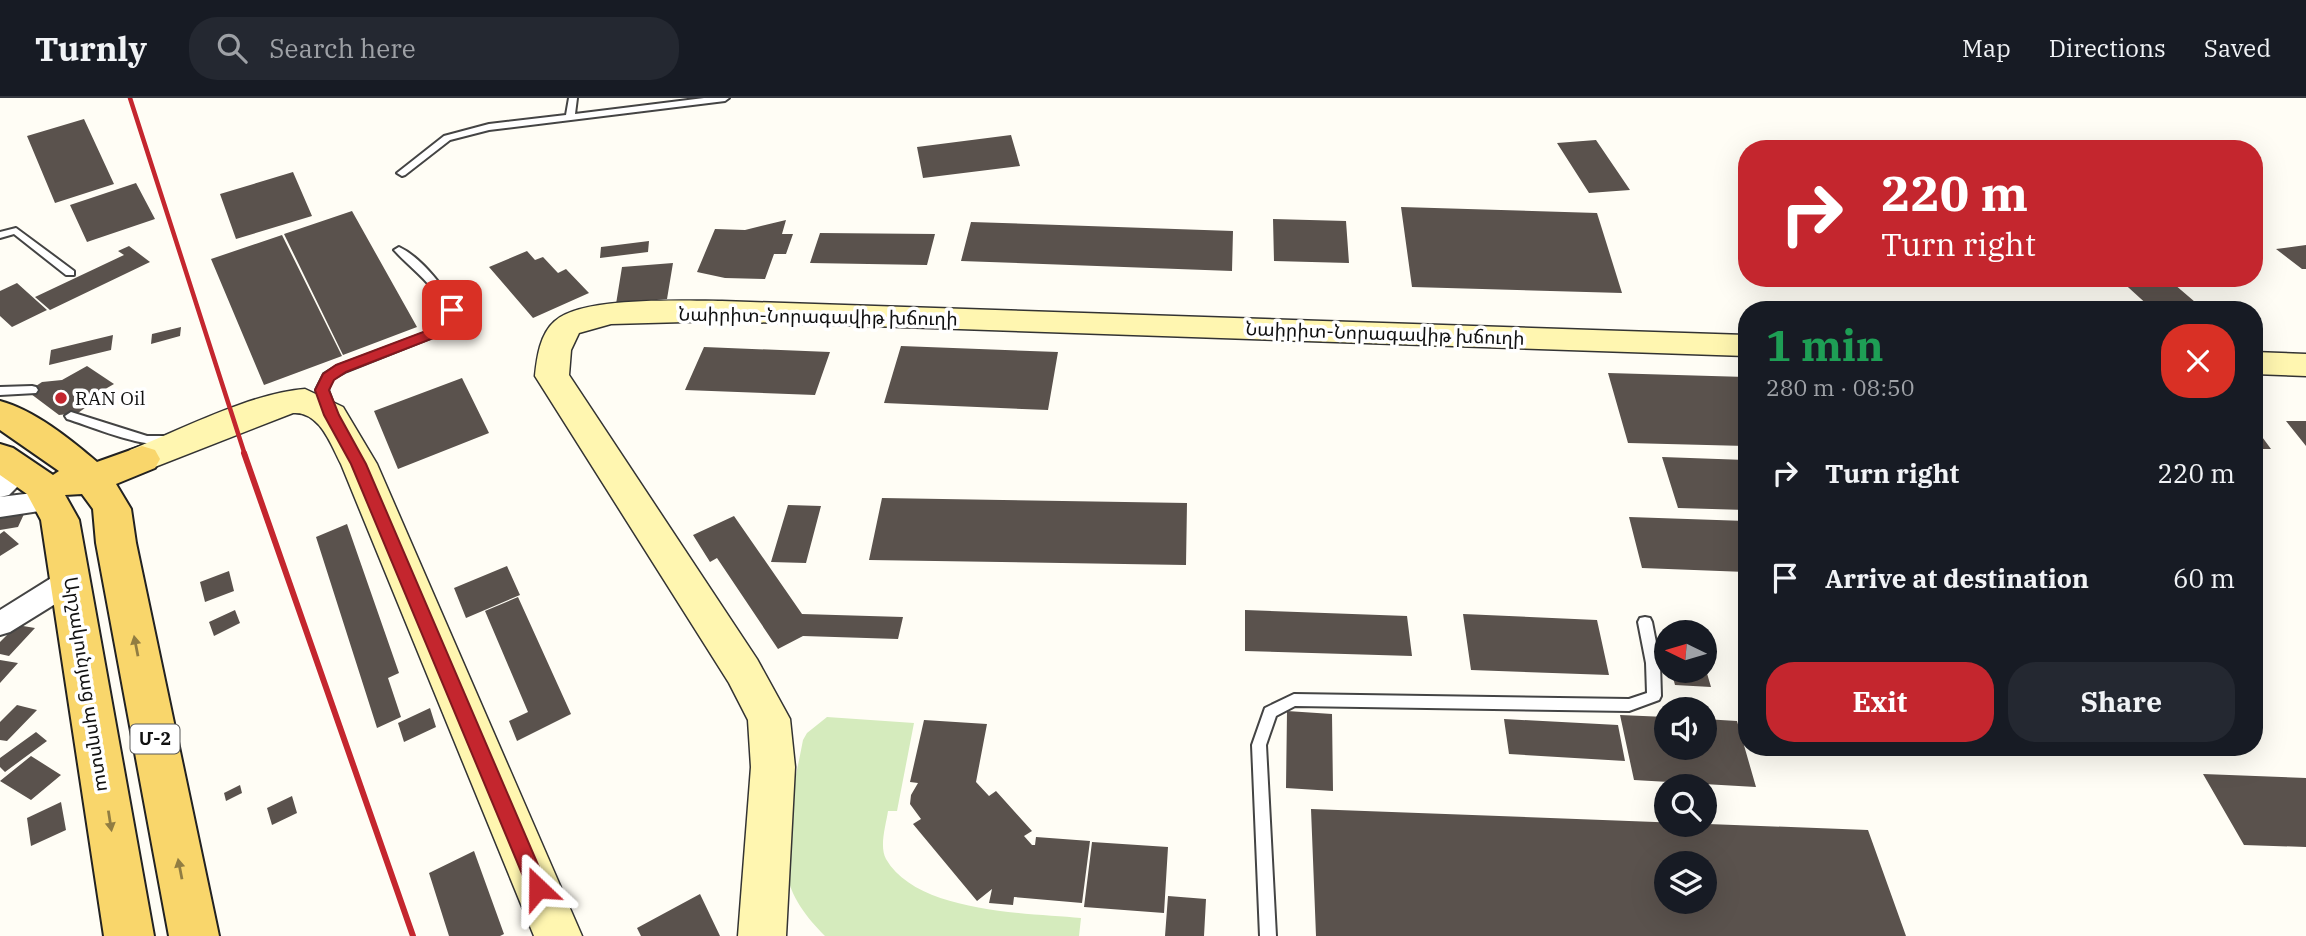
<!DOCTYPE html>
<html lang="en">
<head>
<meta charset="utf-8">
<style>
	:root { --surface:#171b24; --page:#242831; --text:#f1f3f6; --muted:#9ea1a6; --line:#363941; --accent:#c4262e }
	body { margin:0; font-family:"IBM Plex Serif","Noto Sans Armenian",serif; background:var(--page); color:var(--text); height:100vh; display:flex; flex-direction:column; font-size:26px; white-space:nowrap }
	* { box-sizing:border-box; margin:0 }
	p { font-size:23px; color:var(--muted) }
	.icon { flex:none; width:38px; height:38px; fill:none; stroke:currentColor; stroke-width:2; stroke-linecap:round; stroke-linejoin:round }
	.map { position:relative; flex:1; overflow:hidden }
	.side { position:absolute; left:1738px; top:203px; width:525px; height:455px; display:flex; flex-direction:column; background:var(--surface); border-radius:28px; box-shadow:0 7px 28px #0002 }
	.side>* { flex:none }
	.banner { position:absolute; left:1738px; top:42px; width:525px; height:147px; border-radius:28px; box-shadow:0 7px 28px #0002; background:#c4262e; color:#fff; overflow:hidden }
	.needle { width:46px; rotate:275deg }
	.controls { position:absolute; left:1654px; top:522px; display:grid; gap:14px }
	.controls a { display:grid; place-items:center; width:63px; height:63px; border-radius:50%; background:var(--surface); box-shadow:0 7px 28px #0002; font-size:35px }
	.pin { position:absolute; display:grid; place-items:center; width:60px; height:60px; color:#fff; margin:-30px; border-radius:14px; box-shadow:0 4px 10px #0006 }
	.me { position:absolute; width:77px; margin:-38px; rotate:337deg; stroke-linejoin:round; filter:drop-shadow(0 0 5px #0008) }
	.turn { display:flex; align-items:center; gap:24px; height:147px; padding:0 28px; font-size:32px }
	.turn .icon { width:91px; height:91px; stroke-width:2.5 }
	.turn b { display:block; font-size:49px; line-height:60px }
	.round { display:grid; place-items:center; flex:none; width:74px; height:74px; border-radius:28px; background:var(--page) }
	.overview { display:flex; align-items:center; justify-content:space-between; height:119px; padding:0 28px }
	h1 { font-size:42px; font-weight:700; line-height:52px; color:#1e9e55 }
	.button { display:flex; gap:14px; margin-top:auto; padding:14px 28px }
	.button a { flex:1; height:80px; border-radius:28px; background:var(--accent); color:#fff; font-size:28px; font-weight:700; line-height:80px; text-align:center }
	.button a+a { background:var(--page); color:var(--text) }
	ul { padding:0; list-style:none }
	li { display:flex; align-items:center; gap:21px; height:105px; padding:0 28px }
	li div { flex:1 }
	li b { display:block; font-size:26px }
	li em { font-style:normal }
	header { display:flex; align-items:center; gap:42px; box-sizing:border-box; height:98px; padding:0 35px; background:var(--surface); border-bottom:2px solid var(--line) }
	header strong { font-size:33px }
	nav { display:flex; gap:38px; margin-inline-start:auto; font-size:24px }
	.search { width:490px; height:63px; background:var(--page); display:flex; align-items:center; gap:18px; box-sizing:border-box; padding:0 24px; border-radius:28px; color:var(--muted); font-size:26px }
	.map>svg:first-child { display:block }
	.green { fill:#d5ebbd }
	.building { fill:#5a524d; fill-rule:evenodd }
	.lines { fill:none; stroke-linecap:round; stroke-linejoin:round }
	.lane-casing { stroke:#444; stroke-width:4 }
	.street-casing { stroke:#444; stroke-width:4 }
	.secondary-casing { stroke:#333; stroke-width:3 }
	.primary-casing { stroke:#222; stroke-width:4 }
	.lane { fill:#fff; fill-rule:evenodd }
	.street { fill:#fff; fill-rule:evenodd }
	.secondary { fill:#fff6b0; fill-rule:evenodd }
	.primary { fill:#f9d66b; fill-rule:evenodd }
	.rail-far1 { stroke:#c4262e; stroke-width:4.5 }
	.rail { stroke:#c4262e; stroke-width:6 }
	.oneway { fill:#917d42 }
	.route { fill:#c4262e; stroke:#7f191e; stroke-width:2 }
	.poi-dot { fill:#c4262e; stroke:#fff; stroke-width:2.5 }
	.labels { text-anchor:middle; stroke-width:7; stroke-linejoin:round; paint-order:stroke }
	.shield { fill:#fff; stroke:#585858; stroke-width:2 }
	.shield-label { font-size:18px; font-weight:bold; fill:#111 }
	.street-label { font-size:19px; fill:#111; stroke:#fff }
	.poi-label { font-size:19px; fill:#111; stroke:#fff; text-anchor:start }
</style>
</head>
<body>
<header>
<strong>Turnly</strong>
<div class="search"><svg class="icon" aria-label="search" viewBox="0 0 24 24"><circle cx="10" cy="10" r="6"/><path d="M15 15l6 6"/></svg>Search here</div>
<nav><a>Map</a><a>Directions</a><a>Saved</a></nav>
</header>
<div class="map">
<svg width="2306" height="838" viewBox="0 0 2306 838">
	<rect width="100%" height="100%" fill="#fffdf5"/>
	<path class="green" d="M827 619 914 625 897 713H888C886 727 879 748 886 761 917 815 1027 815 1081 820L1079 838H825C808 821 789 798 787 773 783 730 795 684 803 642L807 635Z"/>
	<path class="building" d="M84 21 114 86 55 105 27 38Z
		M1011 37 1020 68 923 80 917 49Z
		M1596 42 1630 92 1589 95 1557 45Z
		M293 74 312 118 236 141 220 96Z
		M136 85 155 121 87 144 70 107Z
		M1401 109 1597 115 1622 195 1412 189Z
		M352 113 417 229 343 257 284 136Z
		M1273 121 1346 123 1349 165 1274 163Z
		M786 122 782 136H793L786 156H774L765 181 725 180 697 174 715 131 745 132Z
		M971 124 1233 133 1232 173 961 163Z
		M820 135 935 136 927 167 810 165Z
		M282 137 342 258 264 287 211 161Z
		M649 143 648 154 600 160 601 149Z
		M2306 147V171H2302L2276 151Z
		M129 148 150 164 50 212 35 199 124 157 118 153Z
		M527 153 535 162 543 159 558 175 566 171 589 195 533 220 489 169Z
		M673 165 667 201 616 206 622 169Z
		M2118 180H2167L2195 204 2151 210Z
		M17 185 47 212 12 229 0 218V193Z
		M181 229 180 238 151 246 152 236Z
		M113 237 111 252 49 267 51 252Z
		M901 248 1058 254 1048 312 884 305Z
		M704 249 830 254 815 297 685 292Z
		M87 268 114 286 88 301 89 307 78 315 59 317 31 296 36 288 42 284 62 282Z
		M1608 275 1746 279V348L1628 345Z
		M462 280 489 335 398 371 374 313Z
		M2286 323H2306V348Z
		M2254 328 2271 351H2254Z
		M1662 359 1746 362V412L1678 410Z
		M882 400 1187 405 1186 467 869 462Z
		M788 407 821 408 806 465 771 464Z
		M24 416 18 429 0 432V420Z
		M734 418 802 516 903 519 898 541 803 538 778 551 717 460 710 464 693 437Z
		M1629 419 1746 423V474L1642 470Z
		M347 426 399 575 388 580 401 619 377 630 316 439Z
		M4 433 19 446 0 458V436Z
		M507 468 520 497 466 520 454 490Z
		M229 473 234 493 205 504 200 484Z
		M518 499 571 616 517 643 509 623 528 614 485 513Z
		M235 512 240 525 214 538 209 524Z
		M1245 512 1407 518 1412 558 1245 553Z
		M1463 516 1597 522 1609 577 1471 572Z
		M17 527 35 530 9 558 0 556V544Z
		M0 562 18 565 0 585Z
		M1671 572H1706L1711 589 1675 587Z
		M17 607 37 612 7 643 0 642V624Z
		M430 610 436 629 404 644 398 625Z
		M1287 613 1332 616 1333 693 1286 690Z
		M1620 617 1666 619V649H1704V621L1737 623 1756 689 1634 682Z
		M1504 621 1618 627 1625 663 1509 656Z
		M924 622 987 626 976 684 989 698 996 693 1032 733 1024 738 1032 747H1035L1036 739 1090 743 1082 805 1014 799 1013 807 989 805 992 791 977 803 913 726 921 721 910 706 911 697 918 685 910 684Z
		M36 634 47 643 5 674 0 669V660Z
		M31 658 61 677 31 702 0 683Z
		M2203 676 2306 680V749L2244 747Z
		M240 687 242 695 226 703 224 695Z
		M292 698 297 715 272 727 267 710Z
		M61 704 66 732 31 748 27 720Z
		M1311 711 1868 732 1906 838H1316ZM1666 765H1704V803H1666Z
		M1092 744 1168 749 1164 815 1084 809Z
		M474 753 504 836 500 838H449L429 775Z
		M700 796 720 838H641L637 830Z
		M1168 798 1206 801 1204 838H1165Z"/>
	<g class="lines">
		<defs>
			<path id="lane" d="M569 0H577L575 16 704 0H729L725 3 489 32 450 42 405 77 402 78 397 75 444 38 489 26 566 17Z
				M16 130 74 173V177H66L14 136 0 140V134Z
				M399 149C421 159 452 196 458 220L443 235 345 274 332 281 328 292 337 316 335 319H327L316 292 324 276 337 268 435 231 448 219C439 189 414 174 394 152Z
				M32 288 36 289 38 292 36 295 0 297V289Z
				M71 314 147 338H167L173 342C157 357 88 327 67 321L65 318Z
				M1645 519 1650 520 1652 524 1660 565 1661 598 1659 602 1629 613 1295 608 1276 618 1266 647 1276 838H1260L1252 647 1265 610 1294 596 1629 601 1647 595 1646 565 1638 524 1640 520Z"/>
			<path id="street" d="M20 364 29 367 33 373 9 397 0 399V376L11 367Z
				M50 393 59 396 63 403 59 410 0 419V399Z
				M71 471 81 474 85 482 81 490 10 534 0 537V512L61 474Z"/>
			<path id="secondary" d="M722 203 1746 237V258L722 223 611 226 579 235 571 252 569 277 757 561 790 621 795 669 786 838H738L751 669 748 622 729 585 535 278C537 259 540 236 555 223 582 198 685 203 722 203Z
				M2254 254 2306 256V278L2254 276Z
				M305 291 343 309 377 366 582 838H534L341 366C331 347 320 313 293 315L142 374 130 370 124 361 130 352C180 332 251 295 305 291Z"/>
			<path id="primary" d="M0 303C34 312 70 341 97 364L142 348 155 352 160 361 155 370 116 386 131 411 136 445 219 838H169L96 445 93 411 82 396 65 397 79 422 154 838H104L41 422 27 396 0 377V346L13 350 53 377 59 373 0 332Z"/>
		</defs>
		<use href="#lane" class="lane-casing"/>
		<use href="#street" class="street-casing"/>
		<use href="#secondary" class="secondary-casing"/>
		<use href="#primary" class="primary-casing"/>
		<use href="#lane" class="lane"/>
		<use href="#street" class="street"/>
		<use href="#secondary" class="secondary"/>
		<use href="#primary" class="primary"/>
		<path class="rail-far1" d="M130 0 245 357"/>
		<path class="rail" d="M244 355 413 838"/>
	</g>
	<defs><path id="oneway-solid" d="M-6-.8H1V-3.2L6.5 0L1 3.2V.8H-6Z" transform="scale(1.75)"/></defs>
	<g class="oneway">
		<use href="#oneway-solid" transform="translate(136 548) rotate(-101)"/>
		<use href="#oneway-solid" transform="translate(110 723) rotate(81)"/>
		<use href="#oneway-solid" transform="translate(180 771) rotate(-101)"/>
	</g>
	<path class="route" d="M452 208 458 212 459 220 444 236 346 274 334 282 329 292 339 317 366 366 548 790 545 797 538 799 531 797 528 790 351 366 324 317 315 292 323 276 336 267 434 230 446 219 447 209Z"/>
	<circle class="poi-dot" cx="61" cy="300" r="7"/>
	<g class="labels">
		<rect class="shield" x="130.5" y="626.5" width="49" height="29" rx="5"/>
		<g class="shield-label">
			<text x="155" y="647">Մ-2</text>
		</g>
		<g class="street-label">
			<text transform="translate(818 218) rotate(1)" y="7">Նաիրիտ-Նորագավիթ խճուղի</text>
			<text transform="translate(1385 235) rotate(2)" y="7">Նաիրիտ-Նորագավիթ խճուղի</text>
			<text transform="translate(88 586) rotate(81)" y="7">Արշակունյաց պողոտա</text>
		</g>
		<g class="poi-label">
			<text x="75" y="307">RAN Oil</text>
		</g>
	</g>
</svg>
<div class="controls">
<a><svg class="needle" viewBox="-14 -14 28 28"><path d="M0-13l5 13h-10z" fill="#e53935"/><path d="M0 13l5-13h-10z" fill="#9ea1a6"/></svg></a>
<a><svg class="icon" aria-label="sound" viewBox="0 0 24 24"><path d="M4 9h4l5-4v14l-5-4H4zM17 9q2 3 0 6"/></svg></a>
<a><svg class="icon" aria-label="search" viewBox="0 0 24 24"><circle cx="10" cy="10" r="6"/><path d="M15 15l6 6"/></svg></a>
<a><svg class="icon" aria-label="layers" viewBox="0 0 24 24"><path d="M12 4l9 5-9 5-9-5zM3 14l9 5 9-5"/></svg></a>
</div>
<div class="pin" style="left:452px;top:212px;background:#d93025"><svg class="icon" aria-label="arrive" viewBox="0 0 24 24"><path d="M6 21V4h12l-3 4 3 4H6"/></svg></div>
<svg class="me" style="left:538px;top:790px" viewBox="-20 -20 40 40"><path d="M0-17L14 15 0 8-14 15z" fill="#c4262e" stroke="#fff" stroke-width="4"/></svg>
<div class="banner">
<div class="turn"><svg class="icon" aria-label="right" viewBox="0 0 24 24"><path d="M7 20v-9h11M14 6l5 5-5 5"/></svg><div><b>220 m</b>Turn right</div></div>
</div>
<section class="side">
<div class="overview"><div><h1>1 min</h1><p>280 m · 08:50</p></div><a class="round" style="background:#d93025;color:#fff"><svg class="icon" aria-label="close" viewBox="0 0 24 24"><path d="M6 6l12 12M18 6L6 18"/></svg></a></div>
<ul>
<li><svg class="icon" aria-label="right" viewBox="0 0 24 24"><path d="M7 20v-9h11M14 6l5 5-5 5"/></svg><div><b>Turn right</b></div><em>220 m</em></li>
<li><svg class="icon" aria-label="arrive" viewBox="0 0 24 24"><path d="M6 21V4h12l-3 4 3 4H6"/></svg><div><b>Arrive at destination</b></div><em>60 m</em></li>
</ul>
<div class="button"><a>Exit</a><a>Share</a></div>
</section>
</div>
</body>
</html>
